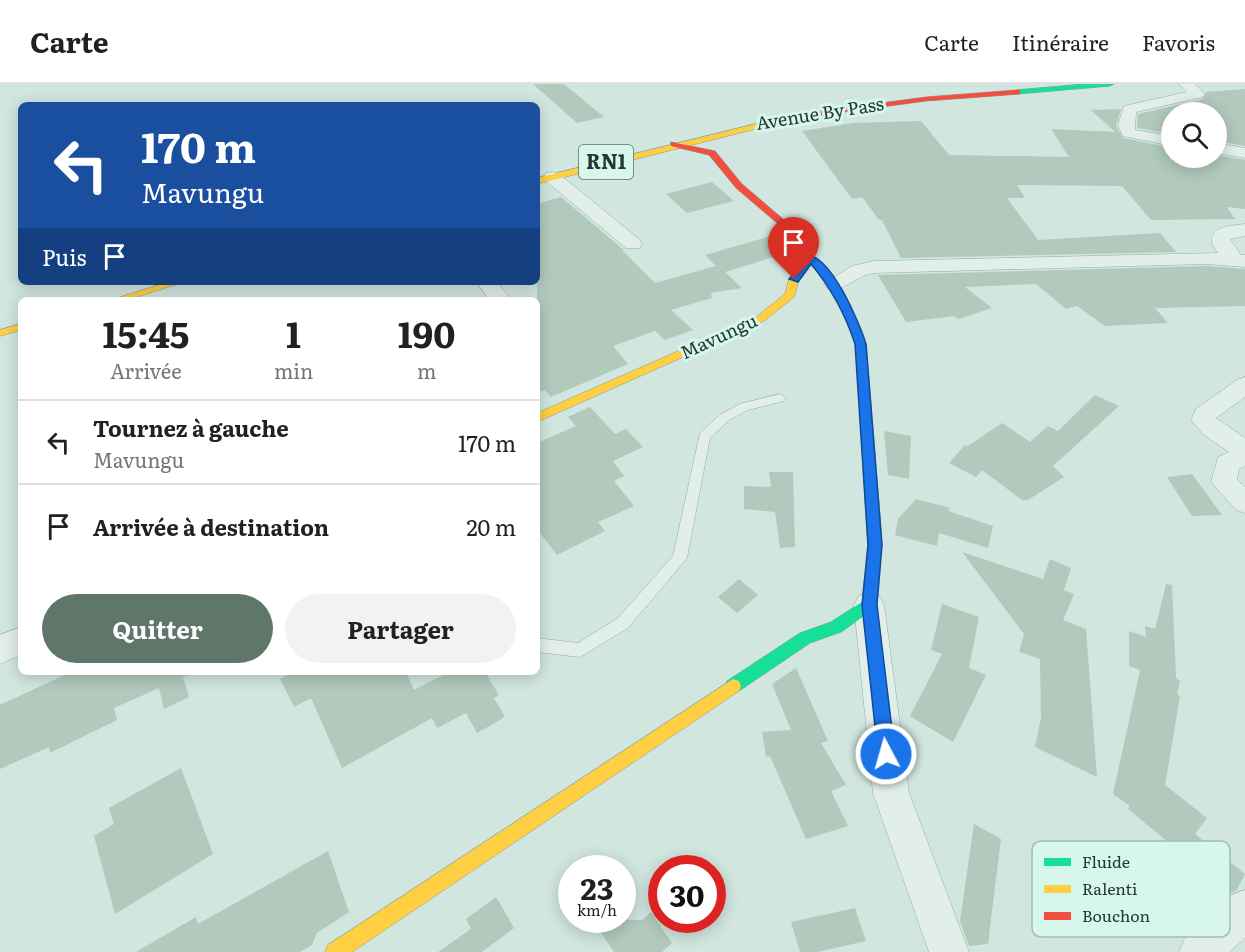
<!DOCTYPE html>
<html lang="fr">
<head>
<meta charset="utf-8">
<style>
	:root { --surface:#fff; --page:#f2f2f2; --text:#202124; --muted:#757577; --line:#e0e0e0; --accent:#5e776a }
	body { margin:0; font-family:Literata,serif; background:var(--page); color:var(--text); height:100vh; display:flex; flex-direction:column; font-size:22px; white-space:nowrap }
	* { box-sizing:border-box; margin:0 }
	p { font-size:20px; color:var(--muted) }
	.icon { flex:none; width:33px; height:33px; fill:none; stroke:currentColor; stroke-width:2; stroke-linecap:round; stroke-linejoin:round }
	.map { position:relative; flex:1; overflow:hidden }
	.side { position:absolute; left:18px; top:213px; width:522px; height:378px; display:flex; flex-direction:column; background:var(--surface); border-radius:9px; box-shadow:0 3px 15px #0003 }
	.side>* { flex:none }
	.banner { position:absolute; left:18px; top:18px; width:522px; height:183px; border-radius:9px; box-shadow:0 3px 15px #0003; background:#1a4fa0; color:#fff; overflow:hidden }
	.tools { position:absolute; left:1161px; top:18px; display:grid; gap:12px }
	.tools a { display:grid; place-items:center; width:66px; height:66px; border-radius:50%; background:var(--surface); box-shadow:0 3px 15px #0003; font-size:30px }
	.speed { position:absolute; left:558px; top:771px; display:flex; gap:12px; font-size:30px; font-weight:700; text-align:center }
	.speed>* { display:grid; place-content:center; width:78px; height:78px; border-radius:50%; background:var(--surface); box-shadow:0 3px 15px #0003; line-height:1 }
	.speed small { font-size:15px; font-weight:400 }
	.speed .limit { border:9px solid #d22; background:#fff; color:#111 }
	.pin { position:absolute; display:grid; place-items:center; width:51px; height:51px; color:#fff; margin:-62px -26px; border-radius:50% 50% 50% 0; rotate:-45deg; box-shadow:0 0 6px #0007 }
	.pin .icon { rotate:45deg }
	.me { position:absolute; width:66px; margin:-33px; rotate:354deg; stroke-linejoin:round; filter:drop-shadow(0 0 4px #0008) }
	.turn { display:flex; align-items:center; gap:21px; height:126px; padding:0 24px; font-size:27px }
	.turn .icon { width:78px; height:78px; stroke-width:2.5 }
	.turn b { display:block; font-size:42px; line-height:51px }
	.then { display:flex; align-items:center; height:57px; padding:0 24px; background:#0003; gap:12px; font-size:22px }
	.eta { display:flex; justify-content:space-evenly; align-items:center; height:102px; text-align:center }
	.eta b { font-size:36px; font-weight:700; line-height:42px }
	.cta { display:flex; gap:12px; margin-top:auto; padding:12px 24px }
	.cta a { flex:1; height:69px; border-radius:36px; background:var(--accent); color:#fff; font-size:24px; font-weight:700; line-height:69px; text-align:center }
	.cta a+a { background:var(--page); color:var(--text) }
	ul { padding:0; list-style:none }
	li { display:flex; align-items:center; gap:18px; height:84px; padding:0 24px; border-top:2px solid var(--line) }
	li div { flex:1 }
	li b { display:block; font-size:22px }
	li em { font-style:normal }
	header { display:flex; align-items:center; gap:36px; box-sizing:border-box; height:84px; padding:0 30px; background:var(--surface); border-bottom:2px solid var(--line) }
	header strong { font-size:28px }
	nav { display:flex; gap:33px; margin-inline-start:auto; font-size:21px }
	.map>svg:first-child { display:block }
	.building { fill:#b1cabd }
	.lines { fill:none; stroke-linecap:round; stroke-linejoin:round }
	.lane-casing { stroke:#98aca3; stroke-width:1 }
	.street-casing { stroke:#98aca3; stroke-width:1 }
	.fast-casing { stroke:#889b93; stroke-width:1 }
	.slow-casing { stroke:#889b93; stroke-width:1 }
	.jam-casing { stroke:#889b93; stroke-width:1 }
	.lane { fill:#e2eeea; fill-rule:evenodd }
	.street { fill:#e2eeea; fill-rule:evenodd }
	.fast { fill:#16e098; fill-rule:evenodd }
	.slow { fill:#ffcf43; fill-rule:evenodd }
	.jam { fill:#f24e42; fill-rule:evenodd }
	.route { fill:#1a73e8; stroke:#114b97; stroke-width:1.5 }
	.labels { text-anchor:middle; stroke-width:6; stroke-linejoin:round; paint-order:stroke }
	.far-street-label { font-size:18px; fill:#203b2c; stroke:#d7f6ec }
	.shield { fill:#d7f6ec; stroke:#577366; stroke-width:1.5 }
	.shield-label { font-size:20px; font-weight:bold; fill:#203b2c }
	.key { fill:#d7f6ec; stroke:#a0beb2; stroke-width:1.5 }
	.key-label { font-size:16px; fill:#203b2c }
</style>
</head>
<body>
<header>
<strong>Carte</strong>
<nav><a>Carte</a><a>Itinéraire</a><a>Favoris</a></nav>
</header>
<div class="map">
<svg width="1245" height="868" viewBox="0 0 1245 868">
	<rect width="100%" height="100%" fill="#d0e6de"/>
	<path class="building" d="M533 0H564L604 33 577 39Z
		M1245 5V62L1216 57V28H1172V50L1137 44 1138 30 1203 15 1206 8Z
		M1121 25 1116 42 1123 54 1172 64V74H1216V71L1245 76V125L1227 123 1235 135 1151 136 1122 102 1017 101 1025 114H1007L1038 156 1160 149 1176 168 901 174 882 136H879L862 113 852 115 802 47 853 39 921 37 949 71 1069 73 1051 45 1115 48 1091 26Z
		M712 98 734 117 687 129 666 110Z
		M561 113 624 166H622L655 199 716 182 705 171 774 151 780 171 725 188 742 204 711 209 712 214 671 226 693 246 665 256 655 247 613 262 628 280 551 313 545 306 537 309V120Z
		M1206 182 1245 185V222L1155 224 1168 239 1105 242 1077 222 1066 225 1036 200 965 203 992 224 958 235 954 232 906 238 878 191Z
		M1095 311 1119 322 1053 382 1064 393 1028 416H1022L982 386 976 393 949 379 965 361 968 362 1002 339 1030 358 1048 342 1058 347Z
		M590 323 615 350 626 345 643 363 613 377 624 392 614 397 634 422 598 438 605 447 557 471 537 445V359L576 342 568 333Z
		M884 347 911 352 909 395 888 391Z
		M769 388H793L795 463 780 464 775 428 744 425V402L771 403Z
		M1192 390 1222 431 1192 432 1167 393Z
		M916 415 950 424 948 427 993 442 988 464 939 449 937 462 895 451 898 435Z
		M962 468 1043 495 1050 475 1071 484 1064 506 1074 510 1063 536 1086 545 1097 693 1035 663 1041 634 1040 575 1019 568 1024 550Z
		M739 495 758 511 737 529 718 513Z
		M1166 500 1172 501 1176 594 1180 597 1177 610 1180 612 1165 701 1207 734 1195 750 1245 790 1236 807 1230 809 1128 725 1130 722 1113 710 1140 586 1129 582V547L1146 553 1145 542 1155 545Z
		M942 520 979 533 969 584 986 591 953 658 910 632 942 570 931 566Z
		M796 584 828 657 821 659 846 701 831 707 848 742 806 755 770 672 766 673 762 648 791 646 772 600Z
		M71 588H195L183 593 189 613 164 625 159 604 114 624 117 636 50 669 49 663 0 685V621Z
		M292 588H406L414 606 449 588H485L499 611 494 614 505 633 477 649 466 629 437 644 432 634 342 684 311 614 294 623 280 595Z
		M181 684 213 770 115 830 94 752 114 740 109 724Z
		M974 740 1001 755 988 860 969 862 960 837Z
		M328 767 349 828 317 849 312 861 300 868H136L196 833 198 840Z
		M496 813 514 844 482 868H438L471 845 466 835Z
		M855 824 866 857 817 868H800L791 838Z
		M651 828 672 859 662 868H614L592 836H642Z"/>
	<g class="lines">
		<defs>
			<path id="lane" d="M780 310 786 314 784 317 748 326 729 336 710 354 687 474 628 544 580 573 537 568V554L578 559 618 534 673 472 700 349 721 330 740 320Z"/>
			<path id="street" d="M1179 0H1195L1205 10 1203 13 1136 28 1135 46 1172 52V62L1123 52 1118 41 1124 22 1187 8Z
				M1216 59 1245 64V74L1216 69Z
				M552 88 558 89 640 156 642 160 640 164H626L546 97 544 93 546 89Z
				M1245 140V152L1230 155 1241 171H1245V183L1206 180 874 189 865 191 841 204H827L824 200 852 182 874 177 1218 169 1212 160C1209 141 1232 142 1245 140Z
				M476 198H497L511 216H490Z
				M1245 293V313L1216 334 1245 354V382L1239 385 1237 395 1245 403V429L1236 426 1211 398 1218 373 1229 368 1204 351 1191 336 1196 325 1237 296Z
				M869 508 879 512 884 521 909 709 969 868H929L873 709 854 521 859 512Z
				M21 543V571L0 580V551Z
				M1245 806V854L1229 868H1179L1185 854 1226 819 1231 811Z"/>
			<path id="fast" d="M1085 0H1114L1110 2 1017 10 1013 8 1017 6Z
				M873 427 878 428 880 432 882 461 874 525 841 548 810 559 739 607 733 609 727 607 725 602 727 597 800 549 831 538 862 518 868 461 866 432 868 428Z"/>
			<path id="slow" d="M792 31 796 33 795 35 537 100V94Z
				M797 153 800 154 812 171 831 189 846 212 866 260 880 432 878 436H868L866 432 856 260 836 212 823 193 811 180 799 196 794 213 764 237 537 338V329L756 233 785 210 789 195 800 184 804 173 792 156Z
				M168 198H184L127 216H111Z
				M21 240V246L0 252V246Z
				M733 595 739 597 741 602 739 607 352 868H325L328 861Z"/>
			<path id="jam" d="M1017 6H1020V10L926 17 792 35 788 33 792 31 926 13Z
				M671 58 715 67 742 100 790 141 802 156 800 158H794L784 145 736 104 709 71 671 62Z"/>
		</defs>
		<use href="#lane" class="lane-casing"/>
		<use href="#street" class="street-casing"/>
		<use href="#fast" class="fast-casing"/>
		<use href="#slow" class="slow-casing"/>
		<use href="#jam" class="jam-casing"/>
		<use href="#lane" class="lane"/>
		<use href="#street" class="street"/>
		<use href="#fast" class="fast"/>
		<use href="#slow" class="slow"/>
		<use href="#jam" class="jam"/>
	</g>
	<path class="route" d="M805 171C830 168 860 240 866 260L882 461 877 521 895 670 892 676 886 678 880 676 878 670 862 521 868 461 855 260C845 229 832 205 811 180L798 198 789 195 800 184Z"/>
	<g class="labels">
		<g class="far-street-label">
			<text transform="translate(820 30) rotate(-9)" y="6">Avenue By Pass</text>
			<text transform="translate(719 253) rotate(-25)" y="6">Mavungu</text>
		</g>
		<rect class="shield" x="579" y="61" width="54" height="34" rx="4.5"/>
		<g class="shield-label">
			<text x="606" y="85">RN1</text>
		</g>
	</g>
	<rect x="1032" y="757" width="198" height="96" rx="9" class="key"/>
	<rect x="1044" y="774" width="27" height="8" fill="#16e098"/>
	<rect x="1044" y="801" width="27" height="8" fill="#ffcf43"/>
	<rect x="1044" y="828" width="27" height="8" fill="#f24e42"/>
	<g class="key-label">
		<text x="1082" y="784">Fluide</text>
		<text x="1082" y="811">Ralenti</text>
		<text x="1082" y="838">Bouchon</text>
	</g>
</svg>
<div class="tools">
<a><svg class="icon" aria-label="search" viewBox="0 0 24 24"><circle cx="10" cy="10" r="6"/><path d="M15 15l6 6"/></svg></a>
</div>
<div class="speed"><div>23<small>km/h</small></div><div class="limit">30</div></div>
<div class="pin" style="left:794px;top:195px;background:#d93025"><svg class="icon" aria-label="arrive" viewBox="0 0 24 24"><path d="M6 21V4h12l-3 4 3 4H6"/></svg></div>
<svg class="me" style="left:886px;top:670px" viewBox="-20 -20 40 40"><circle r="17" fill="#1a73e8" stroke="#fff" stroke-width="3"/><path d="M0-11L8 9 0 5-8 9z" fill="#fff"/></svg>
<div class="banner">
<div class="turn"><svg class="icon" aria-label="left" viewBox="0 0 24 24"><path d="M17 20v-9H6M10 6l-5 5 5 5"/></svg><div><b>170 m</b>Mavungu</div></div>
<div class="then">Puis<svg class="icon" aria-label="arrive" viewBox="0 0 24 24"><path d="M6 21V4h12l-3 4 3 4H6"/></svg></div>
</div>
<section class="side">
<div class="eta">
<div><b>15:45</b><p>Arrivée</p></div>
<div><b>1</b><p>min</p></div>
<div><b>190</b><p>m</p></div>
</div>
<ul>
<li><svg class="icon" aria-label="left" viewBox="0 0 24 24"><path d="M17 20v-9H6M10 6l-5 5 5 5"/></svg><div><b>Tournez à gauche</b><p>Mavungu</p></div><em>170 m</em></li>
<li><svg class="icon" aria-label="arrive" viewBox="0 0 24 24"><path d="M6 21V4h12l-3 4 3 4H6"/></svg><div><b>Arrivée à destination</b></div><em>20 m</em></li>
</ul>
<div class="cta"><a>Quitter</a><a>Partager</a></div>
</section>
</div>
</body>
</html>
